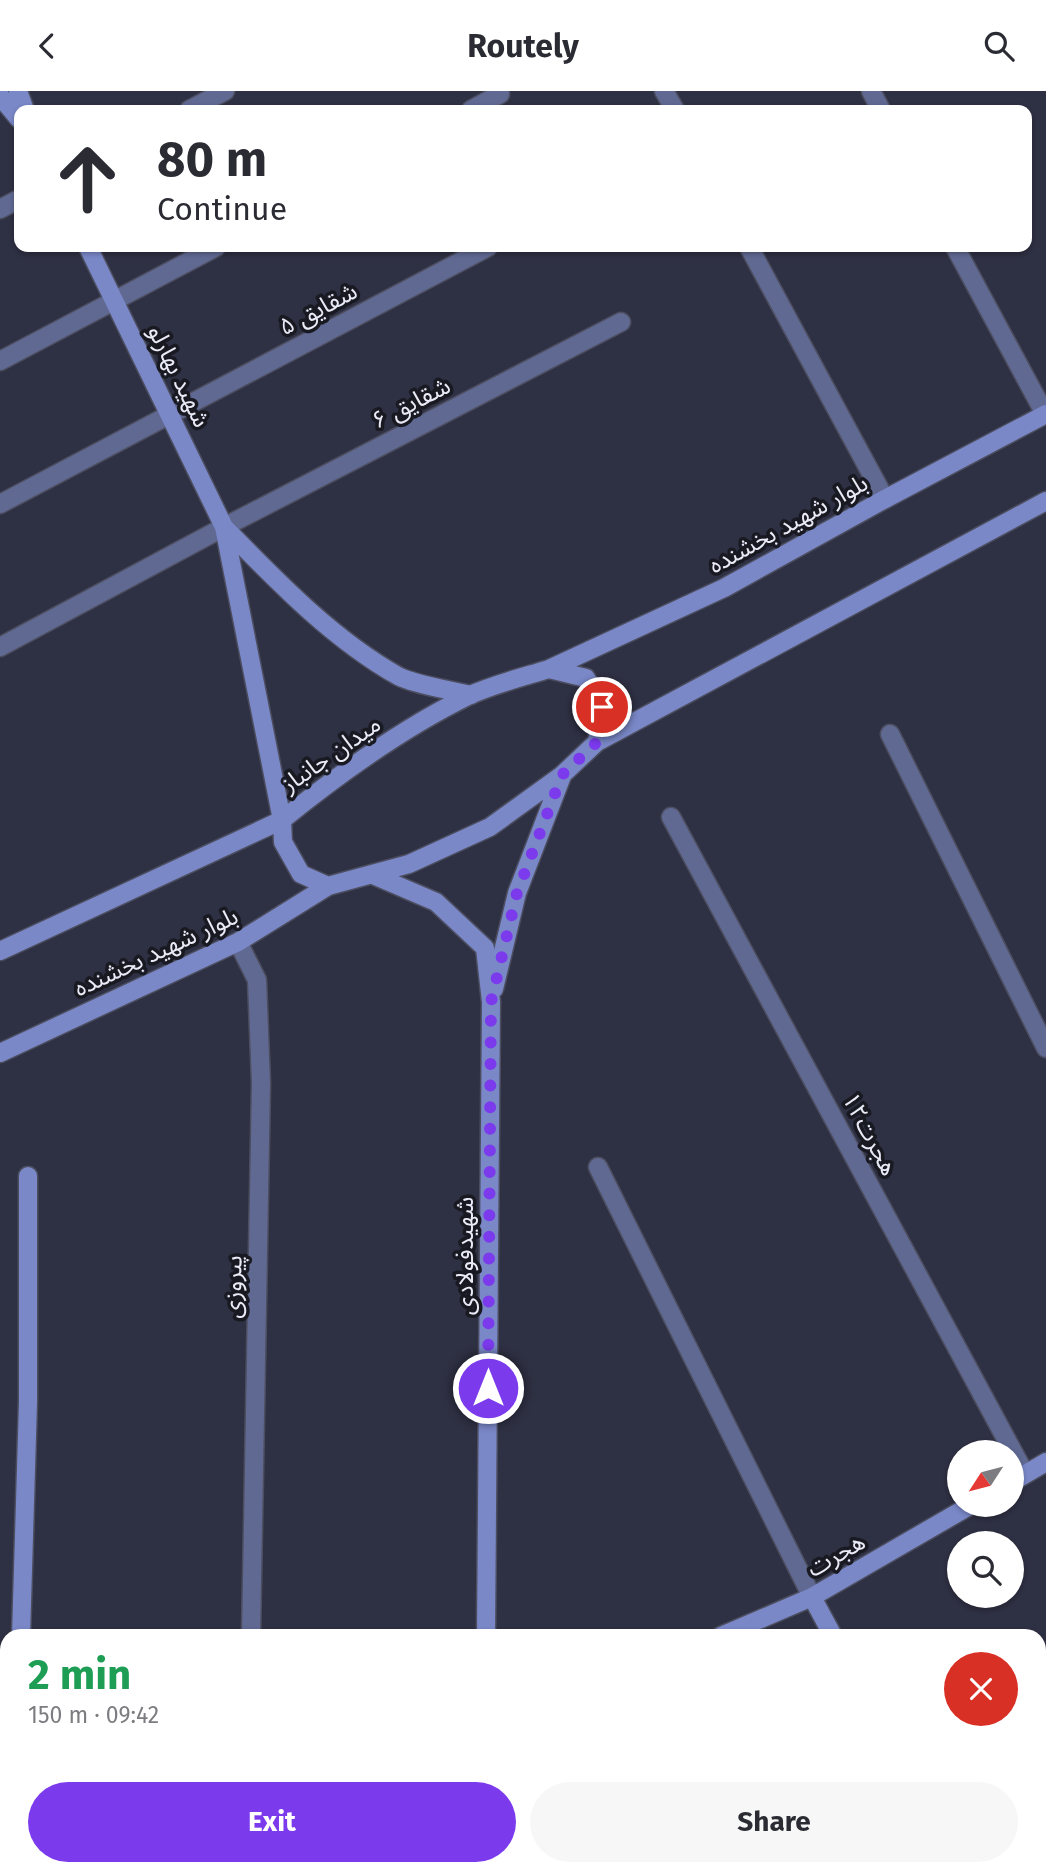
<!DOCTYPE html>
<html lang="en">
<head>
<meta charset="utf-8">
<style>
	:root { --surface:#fff; --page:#f7f7f7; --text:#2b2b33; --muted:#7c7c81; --accent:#7c3aed }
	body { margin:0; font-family:"Fira Sans","Noto Sans Arabic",sans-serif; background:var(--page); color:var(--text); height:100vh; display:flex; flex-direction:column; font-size:26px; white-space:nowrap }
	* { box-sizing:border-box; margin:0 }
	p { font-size:23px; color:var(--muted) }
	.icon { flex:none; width:38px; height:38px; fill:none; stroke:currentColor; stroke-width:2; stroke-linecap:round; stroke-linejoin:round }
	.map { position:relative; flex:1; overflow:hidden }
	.drawer { position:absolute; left:0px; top:1538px; width:1046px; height:247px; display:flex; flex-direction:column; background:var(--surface); border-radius:21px 21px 0 0; box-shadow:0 2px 5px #0004 }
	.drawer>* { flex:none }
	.top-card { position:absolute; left:14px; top:14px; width:1018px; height:147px; border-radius:14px; box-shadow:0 2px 5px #0004; background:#fff; color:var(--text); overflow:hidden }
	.needle { width:46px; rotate:234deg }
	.fabs { position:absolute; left:947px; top:1349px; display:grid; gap:14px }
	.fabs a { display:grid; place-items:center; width:77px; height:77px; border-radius:50%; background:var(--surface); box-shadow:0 2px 5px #0004; font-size:35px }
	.pin { position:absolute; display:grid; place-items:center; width:60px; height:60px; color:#fff; margin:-30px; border:4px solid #fff; border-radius:50%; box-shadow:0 2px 7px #0007 }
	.me { position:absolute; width:77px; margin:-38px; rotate:0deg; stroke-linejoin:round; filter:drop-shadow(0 0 5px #0008) }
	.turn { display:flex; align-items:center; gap:24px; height:147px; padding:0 28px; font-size:32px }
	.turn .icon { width:91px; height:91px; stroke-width:2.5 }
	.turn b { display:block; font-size:49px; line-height:60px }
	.round { display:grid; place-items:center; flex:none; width:74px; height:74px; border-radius:37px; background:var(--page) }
	.headline { display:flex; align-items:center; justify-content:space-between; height:119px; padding:0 28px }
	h1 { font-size:42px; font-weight:700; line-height:52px; color:#1e9e55 }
	.primary-button { display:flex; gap:14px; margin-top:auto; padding:14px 28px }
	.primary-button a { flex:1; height:80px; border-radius:42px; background:var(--accent); color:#fff; font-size:28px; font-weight:700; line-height:80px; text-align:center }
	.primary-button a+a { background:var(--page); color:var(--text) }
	header { display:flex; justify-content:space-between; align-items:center; height:91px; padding:0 28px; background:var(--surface); font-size:32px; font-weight:700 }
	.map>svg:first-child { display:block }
	.green { fill:#285f49 }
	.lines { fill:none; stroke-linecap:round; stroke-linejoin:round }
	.street-casing { stroke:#4c4e60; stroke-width:21 }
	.secondary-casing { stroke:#4c4e60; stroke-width:21 }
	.street { stroke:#606992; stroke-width:18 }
	.secondary { stroke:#7a88c8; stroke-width:18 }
	.route { stroke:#7c3aed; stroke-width:12; stroke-dasharray:0 21.6 }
	.labels { text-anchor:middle; stroke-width:7; stroke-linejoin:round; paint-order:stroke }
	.street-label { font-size:24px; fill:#e9ebf7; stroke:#181921 }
</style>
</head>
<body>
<header><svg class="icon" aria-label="back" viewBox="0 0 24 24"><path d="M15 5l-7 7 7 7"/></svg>Routely<svg class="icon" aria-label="search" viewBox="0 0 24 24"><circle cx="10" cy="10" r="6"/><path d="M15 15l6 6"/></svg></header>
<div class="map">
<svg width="1046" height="1784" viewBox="0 0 1046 1784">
	<rect width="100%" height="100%" fill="#2e3043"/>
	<path class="green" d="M1046 1694V1784H995L992 1778H1040V1697Z
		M538 1778H914L917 1784H538Z"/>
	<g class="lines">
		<defs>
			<path id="street" d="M664 0 675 19
				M871 0 881 19
				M189 19 225 0
				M471 19 500 3
				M0 118 19 108
				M749 156 885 408
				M955 156 1045 323
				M0 270 216 156
				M0 413 488 156
				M0 556 224 436 621 231
				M890 643 1046 957
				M671 726 1025 1383
				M238 851 257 889 261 992 251 1545
				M598 1076 812 1506
				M247 1784V1778"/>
			<path id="secondary" d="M18 0 25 19
				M0 5 19 28
				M224 436C277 490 331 547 398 585 415 594 451 599 471 604
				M549 578 586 587 602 616 597 651 562 684 490 736 409 773 328 795 301 783 283 751 282 729C340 682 401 638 468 605 494 593 523 586 549 578Z
				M549 578 724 497 885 408 1046 323
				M597 651 1046 410
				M373 784 436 811 485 857 491 911 486 1545
				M0 860 282 729 224 436 88 156
				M494 898 517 802 562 685
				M0 962 238 851 328 795
				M1012 1391 1046 1371
				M812 1506 833 1545
				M21 1545 28 1311V1085
				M721 1545 812 1506 971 1414
				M955 1778 958 1784
				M18 1784V1778
				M484 1784V1778"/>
		</defs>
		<use href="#street" class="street-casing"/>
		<use href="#secondary" class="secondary-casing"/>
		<use href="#street" class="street"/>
		<use href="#secondary" class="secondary"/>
	</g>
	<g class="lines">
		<path class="route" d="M488 1297 491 911 517 802 562 684 597 651 602 616"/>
	</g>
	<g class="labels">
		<g class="street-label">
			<text transform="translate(318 218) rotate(-28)" y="8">شقایق ۵</text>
			<text transform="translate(179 285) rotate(64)" y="8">شهید بهارلو</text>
			<text transform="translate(411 312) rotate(-27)" y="8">شقایق ۶</text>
			<text transform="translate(788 433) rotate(-29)" y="8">بلوار شهید بخشنده</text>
			<text transform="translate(331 663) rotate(-35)" y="8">میدان جانباز</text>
			<text transform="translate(156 861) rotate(-25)" y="8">بلوار شهید بخشنده</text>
			<text transform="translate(870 1043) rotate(62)" y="8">هجرت۱۲</text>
			<text transform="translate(465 1165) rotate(-90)" y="8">شهیدفولادی</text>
			<text transform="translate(233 1196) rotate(-89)" y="8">پیروزی</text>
			<text transform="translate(836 1464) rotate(-30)" y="8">هجرت</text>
		</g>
	</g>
</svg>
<div class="fabs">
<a><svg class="needle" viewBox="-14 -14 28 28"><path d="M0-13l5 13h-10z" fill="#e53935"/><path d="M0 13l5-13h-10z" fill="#7c7c81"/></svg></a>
<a><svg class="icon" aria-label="search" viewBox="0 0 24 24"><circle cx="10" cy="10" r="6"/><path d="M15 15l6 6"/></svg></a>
</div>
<div class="pin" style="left:602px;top:616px;background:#d93025"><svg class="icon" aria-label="arrive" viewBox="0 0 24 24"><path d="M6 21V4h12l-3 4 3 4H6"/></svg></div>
<svg class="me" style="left:488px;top:1297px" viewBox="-20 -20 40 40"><circle r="17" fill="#7c3aed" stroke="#fff" stroke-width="3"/><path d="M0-11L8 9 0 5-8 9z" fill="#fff"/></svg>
<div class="top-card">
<div class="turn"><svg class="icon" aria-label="ahead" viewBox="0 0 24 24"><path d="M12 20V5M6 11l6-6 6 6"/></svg><div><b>80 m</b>Continue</div></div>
</div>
<section class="drawer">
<div class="headline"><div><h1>2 min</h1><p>150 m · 09:42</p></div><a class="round" style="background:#d93025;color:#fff"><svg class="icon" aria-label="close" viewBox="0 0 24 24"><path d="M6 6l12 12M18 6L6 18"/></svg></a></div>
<div class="primary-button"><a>Exit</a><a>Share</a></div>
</section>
</div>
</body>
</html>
